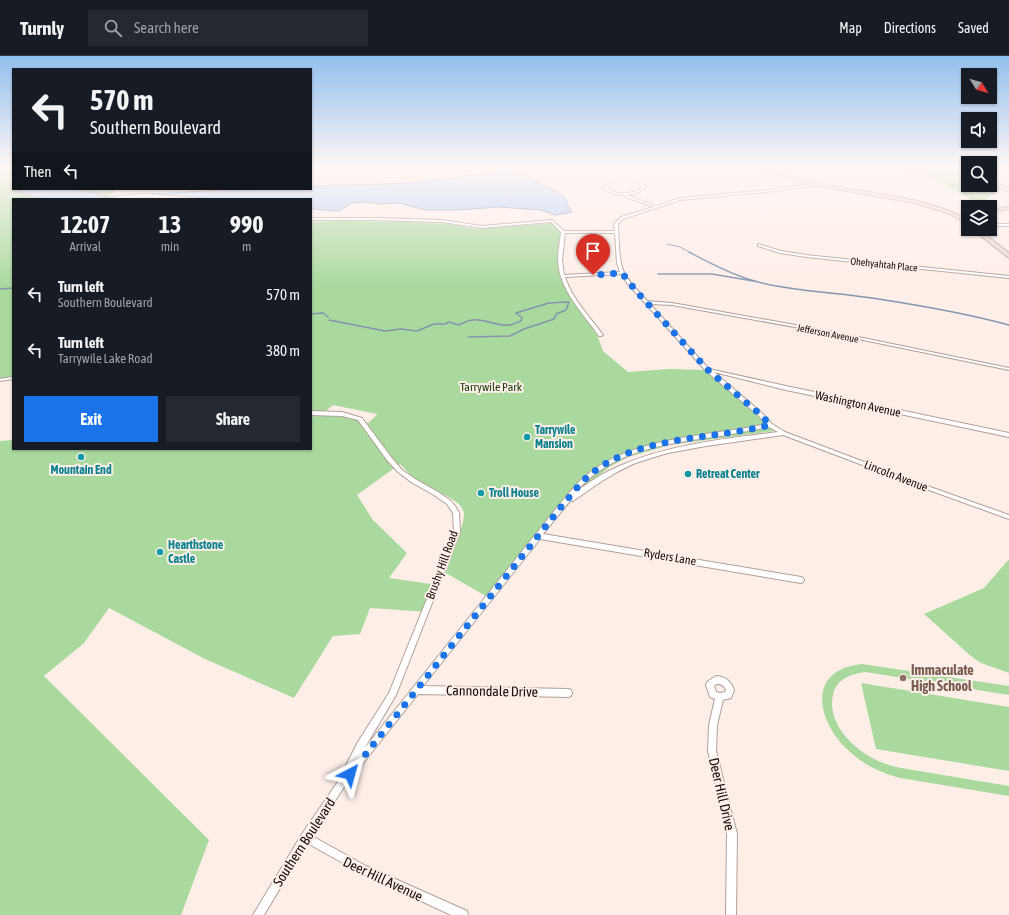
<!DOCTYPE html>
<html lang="en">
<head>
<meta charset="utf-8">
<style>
	:root { --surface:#171b24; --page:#242831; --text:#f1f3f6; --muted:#9ea1a6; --line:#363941; --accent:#1a73e8 }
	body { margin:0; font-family:"Asap Condensed",sans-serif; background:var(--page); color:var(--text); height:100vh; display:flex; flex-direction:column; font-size:15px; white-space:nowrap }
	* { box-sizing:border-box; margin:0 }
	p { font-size:13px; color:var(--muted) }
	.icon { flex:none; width:22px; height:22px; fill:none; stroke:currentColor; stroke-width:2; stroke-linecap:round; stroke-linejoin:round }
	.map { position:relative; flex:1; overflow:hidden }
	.details { position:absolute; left:12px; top:142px; width:300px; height:252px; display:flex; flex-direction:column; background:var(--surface); border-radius:0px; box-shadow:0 1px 3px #0004 }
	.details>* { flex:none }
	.top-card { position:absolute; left:12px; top:12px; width:300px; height:122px; border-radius:0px; box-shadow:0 1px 3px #0004; background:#171b24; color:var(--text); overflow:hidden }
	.needle { width:26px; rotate:127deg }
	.tools { position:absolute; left:961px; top:12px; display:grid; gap:8px }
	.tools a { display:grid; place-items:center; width:36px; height:36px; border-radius:0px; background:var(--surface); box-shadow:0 1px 3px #0004; font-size:20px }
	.pin { position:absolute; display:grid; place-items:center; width:34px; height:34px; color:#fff; margin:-41px -17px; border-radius:50% 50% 50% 0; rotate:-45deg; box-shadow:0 0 4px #0007 }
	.pin .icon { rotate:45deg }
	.me { position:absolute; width:44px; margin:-22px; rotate:39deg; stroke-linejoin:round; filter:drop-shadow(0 0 3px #0008) }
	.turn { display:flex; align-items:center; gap:14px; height:84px; padding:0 12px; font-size:18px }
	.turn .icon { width:52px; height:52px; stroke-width:2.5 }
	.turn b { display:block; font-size:28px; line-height:34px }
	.then { display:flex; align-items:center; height:38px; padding:0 12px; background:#0003; gap:8px; font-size:15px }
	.eta { display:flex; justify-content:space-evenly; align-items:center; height:68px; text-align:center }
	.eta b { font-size:24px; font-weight:700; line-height:28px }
	.action { display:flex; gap:8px; margin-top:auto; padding:8px 12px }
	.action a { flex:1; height:46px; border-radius:0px; background:var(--accent); color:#fff; font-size:16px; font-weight:700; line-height:46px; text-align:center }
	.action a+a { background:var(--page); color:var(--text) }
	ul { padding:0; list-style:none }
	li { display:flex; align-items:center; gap:12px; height:56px; padding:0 12px }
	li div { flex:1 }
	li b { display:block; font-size:15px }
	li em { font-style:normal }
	header { display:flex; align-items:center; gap:24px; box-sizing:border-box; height:56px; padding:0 20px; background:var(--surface); border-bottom:1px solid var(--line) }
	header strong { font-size:19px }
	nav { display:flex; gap:22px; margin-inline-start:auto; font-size:14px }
	.search { width:280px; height:36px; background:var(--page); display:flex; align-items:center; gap:10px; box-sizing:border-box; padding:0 14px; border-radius:0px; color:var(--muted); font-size:15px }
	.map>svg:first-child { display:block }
	.green { fill:#a9d99d; fill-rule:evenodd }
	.water { fill:#b0cff8; stroke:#8295b1 }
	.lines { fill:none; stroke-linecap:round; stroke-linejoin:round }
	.stream-far1 { stroke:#8295b1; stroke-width:1 }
	.stream { stroke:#8295b1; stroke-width:1.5 }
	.street-casing { stroke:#b19f98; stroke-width:2 }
	.secondary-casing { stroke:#b19f98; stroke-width:2 }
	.street { fill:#fff; fill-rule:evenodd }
	.secondary { fill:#eed9d3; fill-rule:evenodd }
	.route { stroke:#1a73e8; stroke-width:7; stroke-dasharray:0 12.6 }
	.culture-dot { fill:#0f9aa8; stroke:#feeee8; stroke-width:1.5 }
	.education-dot { fill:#8d6e63; stroke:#feeee8; stroke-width:1.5 }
	.labels { text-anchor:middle; stroke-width:4; stroke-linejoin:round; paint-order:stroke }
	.far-street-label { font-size:10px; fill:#150f0c; stroke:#feeee8 }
	.park-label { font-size:12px; fill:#163a0b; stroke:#feeee8 }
	.street-label { font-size:12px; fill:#150f0c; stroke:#feeee8 }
	.culture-label { font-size:12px; font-weight:bold; fill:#0d838f; stroke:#feeee8; text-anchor:start }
	.near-education-label { font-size:14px; font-weight:bold; fill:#785e54; stroke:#feeee8; text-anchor:start }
	.near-street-label { font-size:14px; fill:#150f0c; stroke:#feeee8 }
</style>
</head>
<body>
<header>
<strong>Turnly</strong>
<div class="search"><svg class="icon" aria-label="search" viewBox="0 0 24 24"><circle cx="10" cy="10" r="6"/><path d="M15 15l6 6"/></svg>Search here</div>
<nav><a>Map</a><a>Directions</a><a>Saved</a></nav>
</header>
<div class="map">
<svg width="1009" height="859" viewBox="0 0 1009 859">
	<rect width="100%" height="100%" fill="#feeee8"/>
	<path class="green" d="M0 112H13V133H116L108 143H13V323L0 325Z
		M890 112H968V129H990V125L1000 133 979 148 925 118Z
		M337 165 410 166 450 168 476 173 553 167 563 177 560 184 559 197 565 220 574 244 597 279 603 295 628 316 669 313 706 314 774 375 670 389 628 401 611 410 585 430 538 483 491 543 444 516C449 502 464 472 464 458 463 443 433 435 423 429 414 424 407 415 400 408L357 439 373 464 407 497 389 522 438 529 428 556 370 552 360 578 333 580 294 642 205 603 109 552 84 587 44 620 209 784 181 859H0V385L13 384V393H311V166ZM333 349 377 358V359L368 367 345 358 326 355Z
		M1009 503V617L981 607 972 601 924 558 984 532Z
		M862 608 1009 630V639L865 616C851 618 836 623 833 639 826 670 859 699 886 708 900 713 916 714 931 717 957 721 983 726 1009 730V740L900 722C881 717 864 709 849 695 817 666 805 614 862 608Z
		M861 627 1009 651V715L876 693Z"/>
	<path class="water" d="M507 114 539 124 538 125 540 127 555 134 567 144V148L572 156 555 159 541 154 498 151 458 154H426L398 147 381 148 363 146 352 147 339 155 311 153V143H218L152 138 223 134 311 133V130L414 127Z
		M18 133H74L107 140 101 143C75 143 40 148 17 134Z"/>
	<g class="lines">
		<path class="stream-far1" d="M106 143 118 139 154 137
			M667 188 680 191 691 197"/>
		<path class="stream" d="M689 196C711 208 735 220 758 226 796 236 834 236 872 242 918 249 965 257 1009 269
			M658 218H712L753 225
			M0 233 13 232
			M311 258 323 257 328 261
			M329 264 385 275 401 273 417 275 434 268H445L449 266 459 269C480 256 490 271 509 269 513 269 517 266 521 265L522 262 516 257 549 247 569 246 566 254 556 258 554 263 524 273 510 280 468 281"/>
		<defs>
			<path id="street" d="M611 123C623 122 636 121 646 130L645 133 636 137 627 139 656 150 680 142 768 134 818 127 817 129 768 136 680 144 623 163 618 168C619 182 618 207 625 218 630 228 640 236 647 245L672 247 834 276 1009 312V314L834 278 672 249 650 248 709 313 786 330 1009 377V381L786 334 714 316 763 358 772 368 785 376 933 432 1009 459V463L929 434 783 379 706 390 668 397 651 402 633 408 617 416 602 425 573 445H570L543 478 801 521 803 522 804 524 803 526 801 527 540 483 423 630 568 633 571 634 572 637 571 640 568 641 418 638 344 731 312 780 366 810 467 855 468 859H451L359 816 307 787 264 859H253L302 778 343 718V716L344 713 358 686 389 637 454 476 453 457 447 448 434 439 411 426 398 416 387 404 358 364 342 360 311 359V355L342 356 362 362 391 401 402 414 415 423 438 436 451 445 455 450 459 457 460 476 396 639 364 693 559 449C567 440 574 430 583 422 631 380 707 381 766 368L759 360 706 315 627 227 621 218 565 221C572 243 590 261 603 279L601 280H599C583 257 559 234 558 204 558 195 560 185 561 176L551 166 482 172 442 166 373 164H311V162H373L442 164 482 170 552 164 564 175H615L614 168 621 161 654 151 626 141 627 139C618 140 611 138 604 133L607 125ZM624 124 636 126 642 130V132C631 138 619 140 608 133L610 126ZM565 177H615L617 207 620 216 564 219 562 204ZM769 371 778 376C725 383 671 388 622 409 606 415 591 425 577 435 613 393 670 387 721 380 737 377 753 374 769 371Z
				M990 168H1009V170H990Z
				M758 188 781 195 806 199 1009 220V222L806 201 780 197 758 190Z
				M13 321V323L0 325V323Z
				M716 620C726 621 731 625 734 634L731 642 723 644 717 669 716 695 737 778 736 859H726L727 778 708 695 709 669 715 643 710 641 706 629 707 626ZM717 628C722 628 724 630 726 634L725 636 720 637 716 636 714 630Z"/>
			<path id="secondary" d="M761 112H766C784 118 801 124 819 128 870 138 922 139 968 164V168L950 158 915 147 818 130 789 122Z
				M964 112H968V114Z
				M990 124 1009 133V136L990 127Z
				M1009 151V153L990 156V154Z
				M972 173H978L1009 197V202Z"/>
		</defs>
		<use href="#street" class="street-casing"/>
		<use href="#secondary" class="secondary-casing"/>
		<use href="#street" class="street"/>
		<use href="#secondary" class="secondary"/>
	</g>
	<linearGradient id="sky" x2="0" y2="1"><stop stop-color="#91bfee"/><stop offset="0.48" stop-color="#fff7f5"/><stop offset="1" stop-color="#fff7f5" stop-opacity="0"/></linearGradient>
	<rect width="1009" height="232" fill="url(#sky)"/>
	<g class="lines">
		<path class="route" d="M350 718 561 451C569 442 576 432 585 423 632 379 711 384 770 369L761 359 708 314 637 236 622 217 593 219"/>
	</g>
	<g class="culture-dot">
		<circle cx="527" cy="381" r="4"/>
		<circle cx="81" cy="401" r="4"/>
		<circle cx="688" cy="418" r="4"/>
		<circle cx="481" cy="437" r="4"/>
		<circle cx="160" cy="496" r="4"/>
	</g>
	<circle class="education-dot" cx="903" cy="622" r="4"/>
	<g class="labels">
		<g class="far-street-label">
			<text transform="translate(884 208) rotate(6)" y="4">Ohehyahtah Place</text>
			<text transform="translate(828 277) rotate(11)" y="4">Jefferson Avenue</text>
		</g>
		<g class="park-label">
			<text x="491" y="335">Tarrywile Park</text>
		</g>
		<g class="street-label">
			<text transform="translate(858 348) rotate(12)" y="4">Washington Avenue</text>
			<text transform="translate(896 420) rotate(21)" y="4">Lincoln Avenue</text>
			<text transform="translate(670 501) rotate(10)" y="4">Ryders Lane</text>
			<text transform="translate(442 509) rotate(-70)" y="4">Brushy Hill Road</text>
		</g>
		<g class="culture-label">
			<text x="535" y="378">Tarrywile<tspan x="535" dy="14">Mansion</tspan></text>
			<text x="81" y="418" text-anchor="middle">Mountain End</text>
			<text x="696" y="422">Retreat Center</text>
			<text x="489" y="441">Troll House</text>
			<text x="168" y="493">Hearthstone<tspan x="168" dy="14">Castle</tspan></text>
		</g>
		<g class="near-education-label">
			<text x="911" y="619">Immaculate<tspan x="911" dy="16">High School</tspan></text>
		</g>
		<g class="near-street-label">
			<text transform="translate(492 635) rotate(1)" y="5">Cannondale Drive</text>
			<text transform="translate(722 738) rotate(77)" y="5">Deer Hill Drive</text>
			<text transform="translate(304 786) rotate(-57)" y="5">Southern Boulevard</text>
			<text transform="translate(383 823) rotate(25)" y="5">Deer Hill Avenue</text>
		</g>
	</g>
</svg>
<div class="tools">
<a><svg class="needle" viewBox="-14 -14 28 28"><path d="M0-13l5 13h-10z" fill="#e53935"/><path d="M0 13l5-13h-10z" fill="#9ea1a6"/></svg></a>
<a><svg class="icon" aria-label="sound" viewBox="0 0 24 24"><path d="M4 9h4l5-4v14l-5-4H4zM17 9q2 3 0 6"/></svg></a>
<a><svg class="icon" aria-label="search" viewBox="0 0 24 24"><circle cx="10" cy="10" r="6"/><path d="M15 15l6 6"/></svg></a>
<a><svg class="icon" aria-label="layers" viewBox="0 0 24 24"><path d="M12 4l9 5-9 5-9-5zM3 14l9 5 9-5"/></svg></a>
</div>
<div class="pin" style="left:593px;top:219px;background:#d93025"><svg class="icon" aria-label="arrive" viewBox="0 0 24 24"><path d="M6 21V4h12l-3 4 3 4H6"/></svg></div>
<svg class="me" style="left:350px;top:718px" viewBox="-20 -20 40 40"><path d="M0-17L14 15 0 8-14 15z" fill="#1a73e8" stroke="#fff" stroke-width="4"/></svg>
<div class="top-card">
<div class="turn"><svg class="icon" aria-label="left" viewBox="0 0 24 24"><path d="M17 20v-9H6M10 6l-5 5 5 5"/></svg><div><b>570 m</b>Southern Boulevard</div></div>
<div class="then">Then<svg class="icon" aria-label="left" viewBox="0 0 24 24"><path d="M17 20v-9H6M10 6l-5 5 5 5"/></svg></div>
</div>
<section class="details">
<div class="eta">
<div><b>12:07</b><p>Arrival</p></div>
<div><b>13</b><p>min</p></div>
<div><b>990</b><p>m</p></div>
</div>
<ul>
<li><svg class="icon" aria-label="left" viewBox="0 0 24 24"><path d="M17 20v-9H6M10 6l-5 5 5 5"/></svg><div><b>Turn left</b><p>Southern Boulevard</p></div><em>570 m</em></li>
<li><svg class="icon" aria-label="left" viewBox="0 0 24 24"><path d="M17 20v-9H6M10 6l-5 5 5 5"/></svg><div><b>Turn left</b><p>Tarrywile Lake Road</p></div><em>380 m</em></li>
</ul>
<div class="action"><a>Exit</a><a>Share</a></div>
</section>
</div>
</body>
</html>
